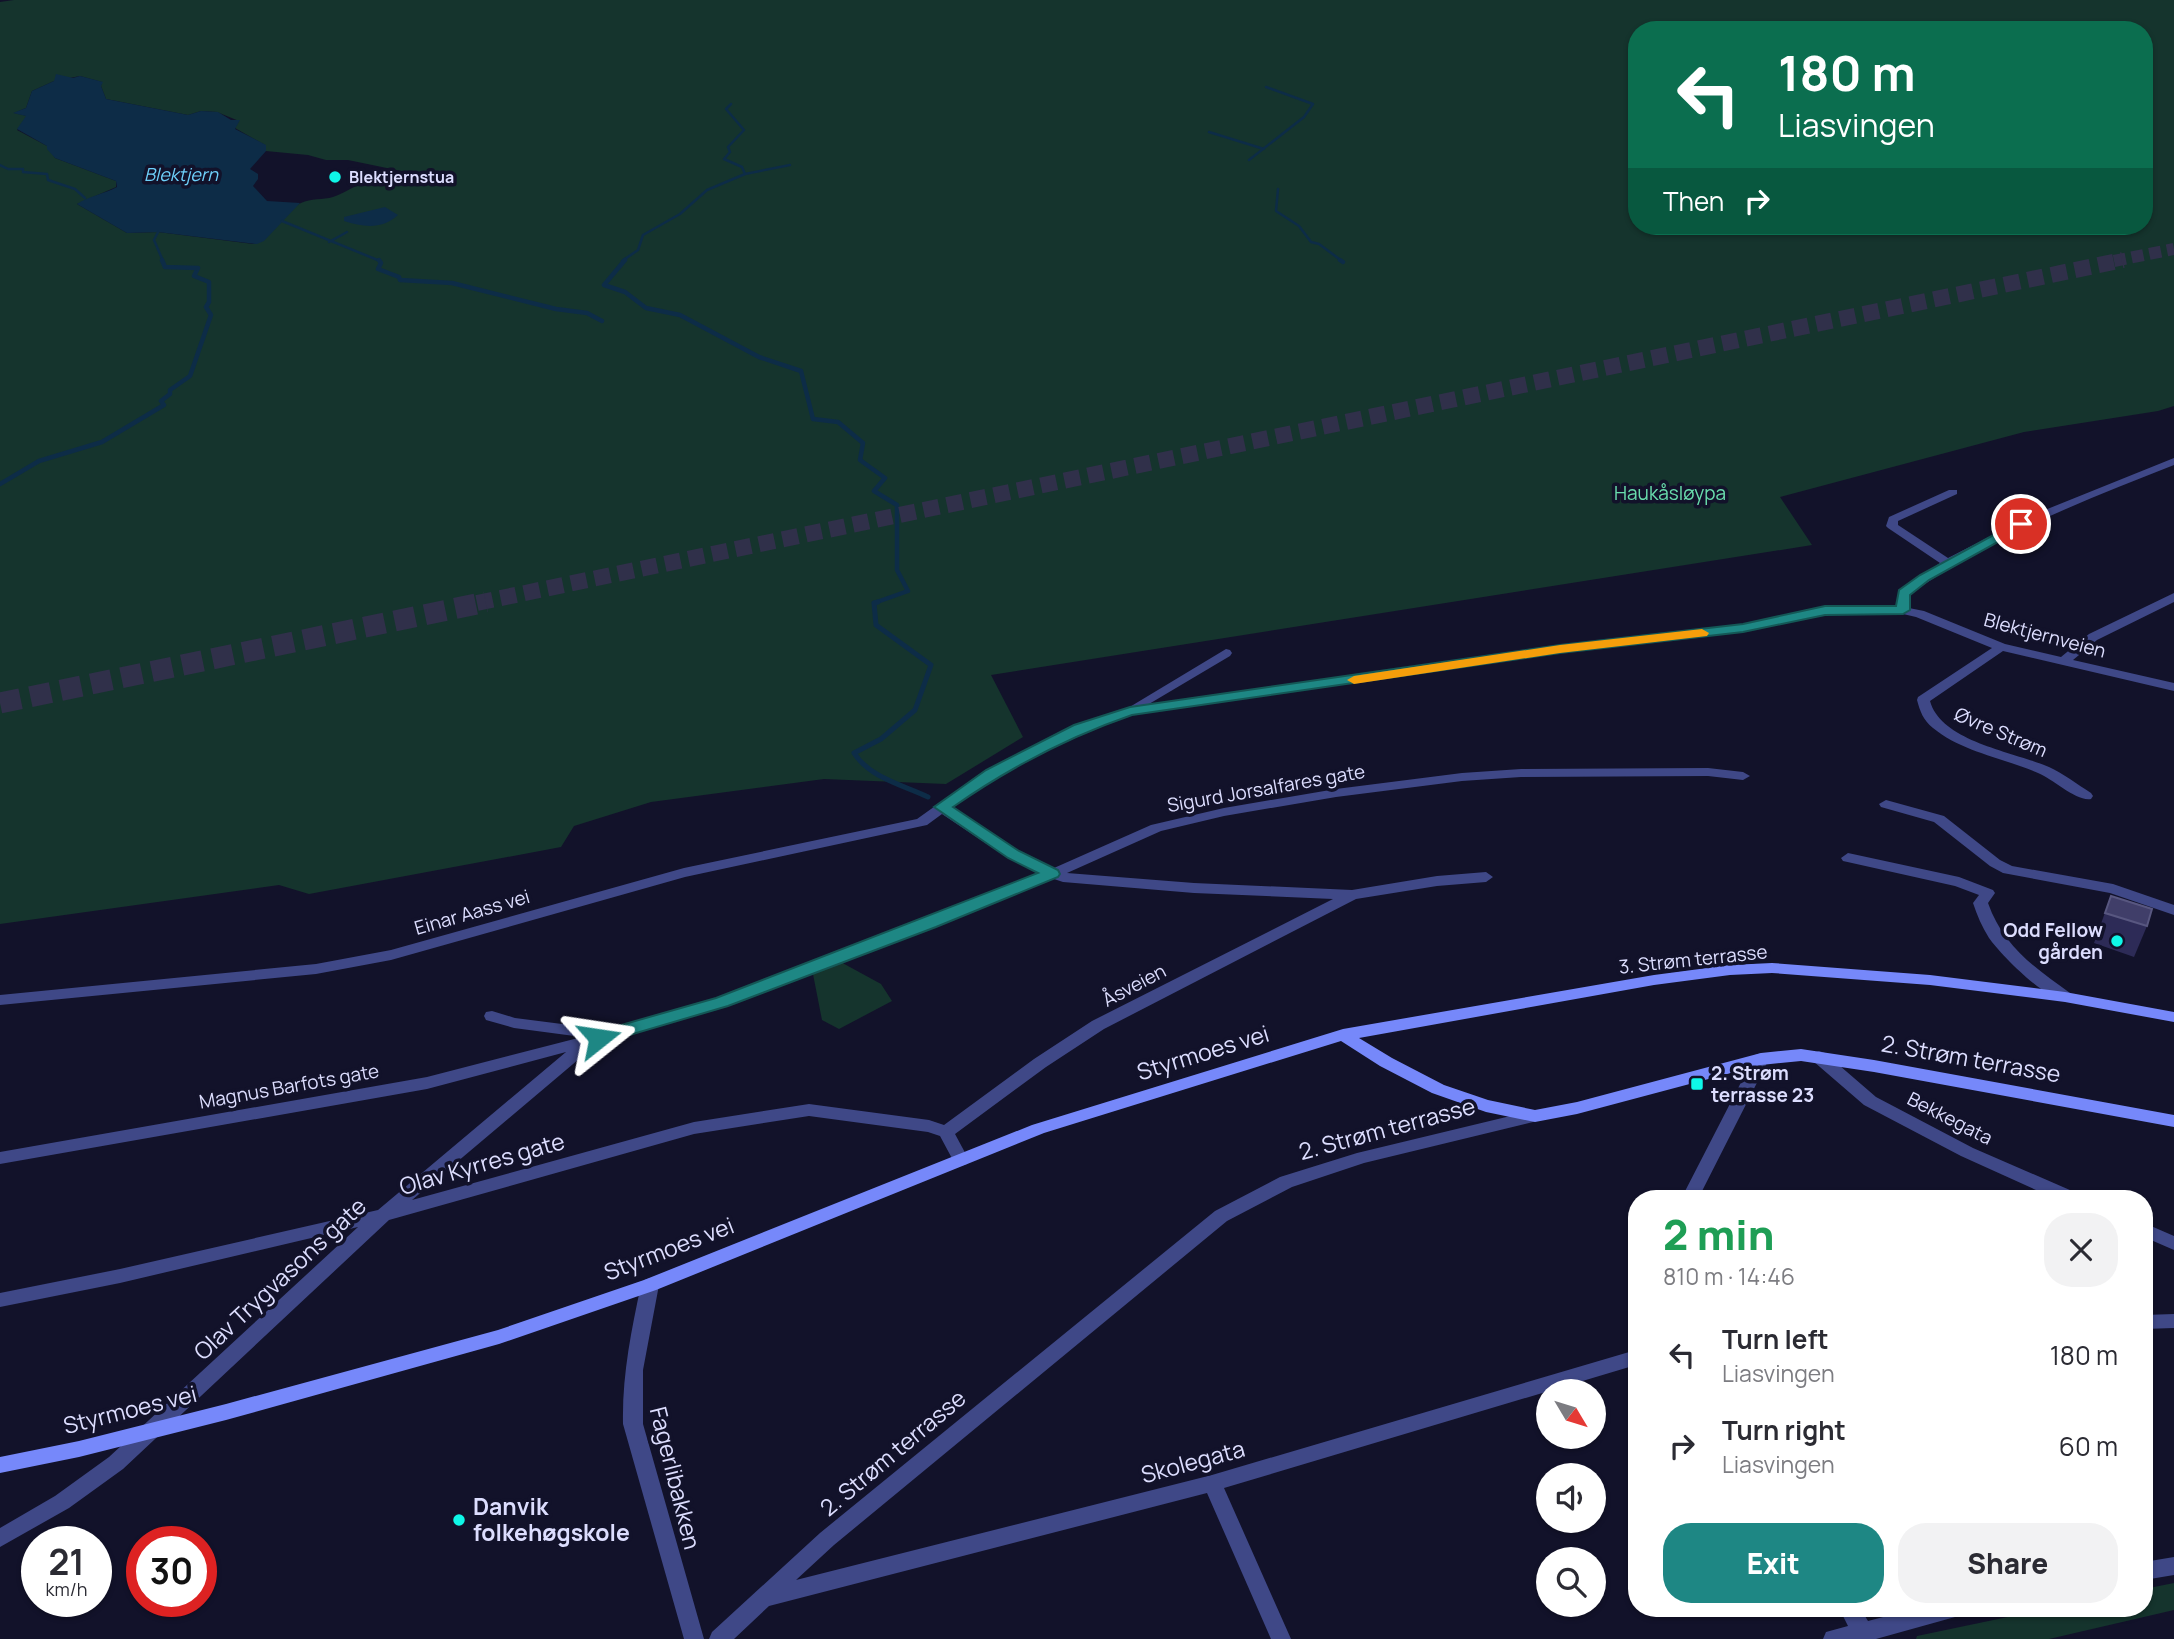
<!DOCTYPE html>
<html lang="en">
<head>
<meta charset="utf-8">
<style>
	:root { --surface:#fff; --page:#f2f2f3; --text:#2b2b33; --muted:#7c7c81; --accent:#1e8784 }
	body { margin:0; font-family:Manrope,sans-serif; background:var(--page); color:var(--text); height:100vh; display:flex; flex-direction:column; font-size:26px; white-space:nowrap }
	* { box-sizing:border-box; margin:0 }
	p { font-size:23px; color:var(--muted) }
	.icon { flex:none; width:38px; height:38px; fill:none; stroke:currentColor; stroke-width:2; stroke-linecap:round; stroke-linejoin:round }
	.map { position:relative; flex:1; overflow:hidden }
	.details { position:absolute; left:1628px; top:1190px; width:525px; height:427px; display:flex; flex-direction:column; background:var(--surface); border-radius:28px; box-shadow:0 2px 5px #0004 }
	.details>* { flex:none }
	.hud { position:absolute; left:1628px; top:21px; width:525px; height:214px; border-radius:28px; box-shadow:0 2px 5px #0004; background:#0b6e4f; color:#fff; overflow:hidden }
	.needle { width:46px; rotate:128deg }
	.tools { position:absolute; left:1536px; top:1379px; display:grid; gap:14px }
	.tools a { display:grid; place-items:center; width:70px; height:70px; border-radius:50%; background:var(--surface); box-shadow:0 2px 5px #0004; font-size:35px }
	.speed { position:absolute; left:21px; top:1526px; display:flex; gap:14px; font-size:35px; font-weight:700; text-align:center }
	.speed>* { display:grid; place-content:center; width:91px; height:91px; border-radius:50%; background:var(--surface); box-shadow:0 2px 5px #0004; line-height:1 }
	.speed small { font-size:18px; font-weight:400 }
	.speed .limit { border:10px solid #d22; background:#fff; color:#111 }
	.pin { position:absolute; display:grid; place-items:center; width:60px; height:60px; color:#fff; margin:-30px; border:4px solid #fff; border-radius:50%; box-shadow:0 2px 7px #0007 }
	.me { position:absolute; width:77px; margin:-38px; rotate:75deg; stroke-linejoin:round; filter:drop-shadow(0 0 5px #0008) }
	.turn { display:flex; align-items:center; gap:24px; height:147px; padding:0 35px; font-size:32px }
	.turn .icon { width:91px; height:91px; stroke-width:2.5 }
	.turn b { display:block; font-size:49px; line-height:60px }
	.then { display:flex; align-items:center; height:66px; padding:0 35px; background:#0003; gap:14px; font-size:26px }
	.round { display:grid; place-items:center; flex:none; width:74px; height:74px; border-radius:28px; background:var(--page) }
	.headline { display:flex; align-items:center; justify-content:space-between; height:119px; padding:0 35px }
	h1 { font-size:42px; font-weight:800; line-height:52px; color:#1e9e55 }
	.cta { display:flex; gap:14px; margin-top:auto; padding:14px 35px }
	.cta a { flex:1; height:80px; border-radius:28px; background:var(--accent); color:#fff; font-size:28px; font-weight:800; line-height:80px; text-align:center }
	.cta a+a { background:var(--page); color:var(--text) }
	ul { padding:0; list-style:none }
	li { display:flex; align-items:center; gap:21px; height:91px; padding:0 35px }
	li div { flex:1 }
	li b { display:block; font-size:26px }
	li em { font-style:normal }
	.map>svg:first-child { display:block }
	.green { fill:#15342d; fill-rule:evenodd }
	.water { fill:#0d2c47 }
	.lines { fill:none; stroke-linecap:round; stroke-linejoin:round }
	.stream-far2 { stroke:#0d2c47; stroke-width:2.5 }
	.stream-far1 { stroke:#0d2c47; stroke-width:4.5 }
	.stream { stroke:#0d2c47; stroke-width:5 }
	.highway-tunnel-far2 { stroke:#30304a; stroke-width:12; stroke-dasharray:12 6; stroke-linecap:butt }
	.highway-tunnel-far1 { stroke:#30304a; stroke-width:16; stroke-dasharray:16 8; stroke-linecap:butt }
	.highway-tunnel { stroke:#30304a; stroke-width:21; stroke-dasharray:21 10; stroke-linecap:butt }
	.street { fill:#3f4887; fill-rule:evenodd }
	.secondary { fill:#7688fa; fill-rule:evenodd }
	.wall { fill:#2d2b57 }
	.building { fill:#403e69; stroke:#585780; stroke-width:2 }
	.route { fill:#1e8784; stroke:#145856; stroke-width:2 }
	.slow { fill:#f59e0b }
	.poi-dot { fill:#0ff7e8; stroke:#12122a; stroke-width:2.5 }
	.labels { text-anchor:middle; stroke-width:7; stroke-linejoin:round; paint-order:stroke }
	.far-poi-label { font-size:16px; font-weight:bold; fill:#dcddfe; stroke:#12122a; text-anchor:start }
	.far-water-label { font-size:18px; font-style:italic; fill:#6ed0fa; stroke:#12122a }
	.park-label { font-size:19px; fill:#69ddad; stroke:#12122a }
	.street-label { font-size:19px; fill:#dcddfe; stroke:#12122a }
	.poi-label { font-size:19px; font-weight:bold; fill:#dcddfe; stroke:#12122a; text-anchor:end }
	.near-street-label { font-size:23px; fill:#dcddfe; stroke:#12122a }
	.near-poi-label { font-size:23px; font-weight:bold; fill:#dcddfe; stroke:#12122a; text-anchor:start }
</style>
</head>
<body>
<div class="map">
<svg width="2174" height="1639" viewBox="0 0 2174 1639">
	<rect width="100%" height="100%" fill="#12122a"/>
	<path class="green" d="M14 0H2174V406L2158 411 2024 432 1780 497 1812 545 991 675 1023 737 946 784 824 779 651 802 574 826 561 847 309 894 279 885 0 924V2ZM1636 30H2144V226H1636ZM80 76 102 82 101 86 106 99 188 115 201 111 217 112 239 121 235 128 265 145 266 151 308 155 326 160H348L411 173 414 178C397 191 388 184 368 184 354 184 346 193 333 197 323 200 311 198 301 203 282 211 275 237 253 244L158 232 127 233 77 204 116 187V181L55 158 47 146 17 130 27 116 14 113 26 108 32 91 54 81Z
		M837 960 881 984 892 1001 839 1029 822 1020 812 969Z
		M2174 1583V1610L2049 1639H1916L1917 1636 2051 1608H2144V1589Z"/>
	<path class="water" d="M56 74 73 78 80 76 103 82 101 86 106 99 188 115 201 111 218 112 231 120H240L235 129 266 145V151L250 169 258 174V179L253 186 267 201 300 203 264 241 257 244 158 232 127 233 77 204C89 196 104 194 117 187L116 181 55 158 47 149V146L17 129 26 116 13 113 26 108 32 91 54 81Z
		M385 207 398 215C382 230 363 227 344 221V217Z"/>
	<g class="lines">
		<path class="stream-far2" d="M1209 132 1264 149
			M1249 160 1304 117 1313 104 1266 87
			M0 165 8 169H23V172L47 174 48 180 75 189 85 198
			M745 174 790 165
			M1278 189 1276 211 1299 226 1311 242 1319 244 1342 261
			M282 221 380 261
			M158 232 154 240 163 261
			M329 242 347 232
			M622 261 638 250 643 235 680 214 707 190 745 174 742 167 724 159 730 152 728 147 744 130 726 109 731 104"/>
		<path class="stream-far1" d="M379 260 381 263 378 269 399 277 400 280 452 283 556 309 587 313 602 321
			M625 260 604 285 625 292 646 308 680 315 759 357 801 371 813 419 838 422 863 443 860 460 885 478 874 491 897 505V570L908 591 874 603
			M1340 260 1343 262
			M0 484 39 461 102 442 164 405 161 401 170 394V390L190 376 211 315 206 307 209 302V282L194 276 198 268 165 267 162 260"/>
		<path class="stream" d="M878 602 874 603 876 625 931 665 915 710 881 739 854 753C870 778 903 785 928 797"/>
		<path class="highway-tunnel-far2" d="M2114 261 2174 249"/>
		<path class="highway-tunnel-far1" d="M477 603 2123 260"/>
		<path class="highway-tunnel" d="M0 703 486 602"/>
		<path class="street" d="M2174 458V465C2082 501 1991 537 1910 594L1909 608 1924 611 2005 644 2061 657 2089 634 2174 593V602L2097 640 2073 660 2174 683V691L2003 651 1930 701C1941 742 2015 752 2049 767 2064 774 2077 784 2091 793L2093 796 2091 799C2077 802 2053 779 2038 773 2004 758 1962 752 1933 728 1923 720 1920 711 1917 700L1918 697 1992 648 1916 617 1903 614H1825L1743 632 1560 653 1132 715C1068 738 1008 769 951 807L1018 852 1054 868 1151 825 1224 808 1336 789 1462 773 1521 769 1708 768 1743 772 1750 776 1743 780 1708 776 1521 777 1462 781 1336 797 1224 816 1161 831 1067 873 1194 883 1352 890 1437 876 1486 872 1493 877 1486 882 1437 886 1356 899 1104 1029 1046 1067 955 1134 969 1160 967 1164 961 1166 955 1164 940 1136 928 1132 809 1116 694 1134 389 1220 123 1469 69 1508 0 1547V1528L55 1496 109 1457 358 1227 120 1283 0 1307V1293L120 1269 378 1210 566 1052 427 1089 0 1164V1152L427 1077 582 1037 514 1028 486 1020 484 1016 486 1012 492 1011 515 1018 609 1030 717 998 832 956 1041 873 1008 858 942 814 927 825 685 877 391 960 316 974 0 1005V995L316 964 391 950 684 868 917 819 959 789 1005 762 1076 727 1128 708 1226 649 1230 650 1232 653 1230 656 1149 704 1560 645 1743 624 1825 606H1897L1900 590 1940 563 1888 528 1886 526 1889 517 1949 490H1957V494L1898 521V525L1948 558 2030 516ZM1054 879 1063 882 1194 893 1333 899 1092 1021 1034 1059 944 1125 929 1120 809 1104 694 1122 412 1200 579 1059 588 1046C748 1004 901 940 1054 879Z
			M1886 800 1944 816 2000 860 2012 866 2113 884 2174 905V915L2110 893 2003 873 1990 866 1934 822 1881 807 1879 804Z
			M1848 853 1959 877 1993 890 1995 893 1988 903C2003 946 2035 968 2070 993L2073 997 2070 1001C2051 1006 2000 954 1989 938 1982 927 1977 915 1973 903L1979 895 1955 886 1843 861 1841 858Z
			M1819 1051 1825 1053 1876 1097 1973 1148 2079 1194 2081 1199H2056L1961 1156 1864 1105 1813 1061 1811 1057 1813 1053Z
			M1761 1053 1767 1055 1769 1059 1698 1199H1681L1753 1059 1755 1055Z
			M1535 1110 1541 1112 1543 1116 1541 1120 1364 1163 1292 1187 1227 1221 834 1545 796 1580 1212 1475 1636 1350V1365L1224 1488 1291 1639H1271L1207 1493 769 1606 734 1639H709L712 1632 820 1533 1215 1211 1280 1177 1357 1153Z
			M2144 1223 2174 1236V1250L2144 1237Z
			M650 1278 656 1280 659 1285 643 1370V1424L704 1639H684L623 1424C622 1376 631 1332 641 1285L644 1280Z
			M2174 1314V1328L2144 1329V1315Z
			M2174 1557V1575L2144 1580V1562Z
			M1839 1608H1860L1868 1621 1917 1608H1965L1962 1615 1955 1617 1876 1639H1823L1826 1632 1848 1626Z"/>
		<path class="secondary" d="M1772 963 1930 975 2065 992 2174 1012V1022L2065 1002 1930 985 1772 973 1730 975 1654 985 1359 1038 1392 1058 1444 1085 1488 1100 1535 1110 1577 1102 1761 1053 1801 1049 1874 1060 2174 1115V1127L1874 1072 1801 1061 1761 1065 1577 1114 1535 1122 1486 1112 1432 1093 1380 1066 1341 1041 1044 1133 656 1290 499 1344 226 1420 79 1457 0 1473V1457L79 1441 226 1404 498 1330 644 1280 1032 1125 1343 1029 1654 975 1730 965Z"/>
	</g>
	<path class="wall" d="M2111 896 2147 926 2134 957 2094 943Z"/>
	<path class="building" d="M2111 896 2152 909 2147 926 2105 913Z"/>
	<path class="route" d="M2021 520 2027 524 2025 527 1929 580 1910 595V610L1903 614 1825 615 1743 632 1560 653 1132 715C1068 737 1009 768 953 807L1019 851 1058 870 1060 874 1058 877 936 927 728 1006 599 1044 593 1042 590 1038 593 1033 716 998 1038 873 1008 858 934 807 986 770 1074 725 1130 707 1560 645 1743 624 1825 606H1896L1899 590 1920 575Z"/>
	<path class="slow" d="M1702 629 1709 633 1707 636 1560 653 1354 684 1347 680 1354 676 1560 645Z"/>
	<g class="poi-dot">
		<circle cx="335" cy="177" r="7"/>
		<circle cx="2117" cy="941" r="7"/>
		<rect x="1690" y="1077" width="14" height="14" rx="3.5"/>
		<circle cx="459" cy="1520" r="7"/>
	</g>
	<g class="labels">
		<g class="far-poi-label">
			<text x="349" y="183">Blektjernstua</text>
		</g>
		<g class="far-water-label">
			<text x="181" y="181">Blektjern</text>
		</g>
		<g class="park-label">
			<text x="1670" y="500">Haukåsløypa</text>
		</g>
		<g class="street-label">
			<text transform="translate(2045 635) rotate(15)" y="7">Blektjernveien</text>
			<text transform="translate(2001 732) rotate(23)" y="7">Øvre Strøm</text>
			<text transform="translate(1266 788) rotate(-10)" y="7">Sigurd Jorsalfares gate</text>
			<text transform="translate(472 912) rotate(-16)" y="7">Einar Aass vei</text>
			<text transform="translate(1693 959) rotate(-6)" y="7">3. Strøm terrasse</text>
			<text transform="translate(1134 985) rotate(-28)" y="7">Åsveien</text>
			<text transform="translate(289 1086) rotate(-10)" y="7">Magnus Barfots gate</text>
			<text transform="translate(1950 1118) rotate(27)" y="7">Bekkegata</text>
		</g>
		<g class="poi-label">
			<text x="2103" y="937">Odd Fellow<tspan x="2103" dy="22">gården</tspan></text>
			<text x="1711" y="1080" text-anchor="start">2. Strøm<tspan x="1711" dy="22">terrasse 23</tspan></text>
		</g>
		<g class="near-street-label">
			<text transform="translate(1203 1053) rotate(-17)" y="8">Styrmoes vei</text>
			<text transform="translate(1971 1059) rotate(10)" y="8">2. Strøm terrasse</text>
			<text transform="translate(1387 1129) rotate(-15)" y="8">2. Strøm terrasse</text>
			<text transform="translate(482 1164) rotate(-16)" y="8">Olav Kyrres gate</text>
			<text transform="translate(669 1249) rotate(-21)" y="8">Styrmoes vei</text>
			<text transform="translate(280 1279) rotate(-43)" y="8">Olav Trygvasons gate</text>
			<text transform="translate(130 1410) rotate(-14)" y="8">Styrmoes vei</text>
			<text transform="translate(893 1453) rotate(-40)" y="8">2. Strøm terrasse</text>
			<text transform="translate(1193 1462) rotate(-15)" y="8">Skolegata</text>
			<text transform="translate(675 1478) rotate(76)" y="8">Fagerlibakken</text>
		</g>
		<g class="near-poi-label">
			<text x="473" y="1515">Danvik<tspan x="473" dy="26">folkehøgskole</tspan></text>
		</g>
	</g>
</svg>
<div class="tools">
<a><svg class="needle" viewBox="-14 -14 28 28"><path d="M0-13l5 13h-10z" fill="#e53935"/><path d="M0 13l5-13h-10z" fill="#7c7c81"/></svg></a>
<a><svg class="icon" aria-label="sound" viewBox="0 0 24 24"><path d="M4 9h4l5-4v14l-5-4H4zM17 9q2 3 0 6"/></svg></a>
<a><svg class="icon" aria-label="search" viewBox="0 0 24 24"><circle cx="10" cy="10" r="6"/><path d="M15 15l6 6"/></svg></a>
</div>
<div class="speed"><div>21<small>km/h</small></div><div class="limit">30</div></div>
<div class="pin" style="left:2021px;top:524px;background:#d93025"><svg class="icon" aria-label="arrive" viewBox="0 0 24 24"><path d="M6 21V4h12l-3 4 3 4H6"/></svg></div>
<svg class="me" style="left:599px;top:1038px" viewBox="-20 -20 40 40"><path d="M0-17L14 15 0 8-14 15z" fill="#1e8784" stroke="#fff" stroke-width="4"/></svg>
<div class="hud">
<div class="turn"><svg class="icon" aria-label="left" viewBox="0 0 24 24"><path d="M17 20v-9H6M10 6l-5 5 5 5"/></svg><div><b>180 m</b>Liasvingen</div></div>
<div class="then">Then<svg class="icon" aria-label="right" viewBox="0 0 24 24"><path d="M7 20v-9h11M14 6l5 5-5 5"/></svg></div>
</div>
<section class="details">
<div class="headline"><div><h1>2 min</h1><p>810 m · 14:46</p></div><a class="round"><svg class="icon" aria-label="close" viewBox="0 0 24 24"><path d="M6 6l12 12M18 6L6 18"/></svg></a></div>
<ul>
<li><svg class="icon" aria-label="left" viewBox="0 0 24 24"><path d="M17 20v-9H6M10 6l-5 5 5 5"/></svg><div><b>Turn left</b><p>Liasvingen</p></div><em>180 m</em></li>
<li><svg class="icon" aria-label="right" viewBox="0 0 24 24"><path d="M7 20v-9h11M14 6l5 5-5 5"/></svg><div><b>Turn right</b><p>Liasvingen</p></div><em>60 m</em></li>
</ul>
<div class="cta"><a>Exit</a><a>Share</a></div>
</section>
</div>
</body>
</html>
